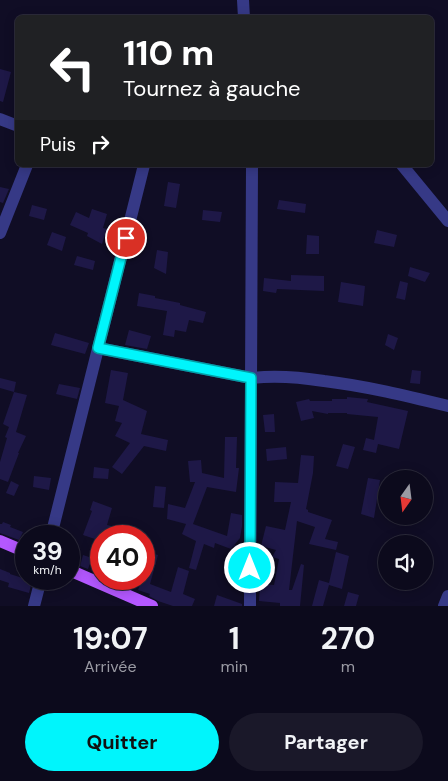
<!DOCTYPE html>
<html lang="fr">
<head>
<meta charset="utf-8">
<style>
	:root { --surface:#0c0a1c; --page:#1a1829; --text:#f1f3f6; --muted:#9a9aa3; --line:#2c2b3b; --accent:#00f5fc }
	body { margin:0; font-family:"DM Sans",sans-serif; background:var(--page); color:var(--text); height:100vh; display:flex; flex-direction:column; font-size:19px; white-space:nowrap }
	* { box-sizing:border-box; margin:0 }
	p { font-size:16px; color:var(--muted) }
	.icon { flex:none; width:28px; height:28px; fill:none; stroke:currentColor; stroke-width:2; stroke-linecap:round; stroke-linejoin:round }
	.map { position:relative; height:606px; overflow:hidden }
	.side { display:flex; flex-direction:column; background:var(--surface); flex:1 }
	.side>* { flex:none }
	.hud { position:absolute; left:15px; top:15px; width:419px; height:152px; border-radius:8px; box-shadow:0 2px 12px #0003,0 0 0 1px var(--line); background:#202124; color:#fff; overflow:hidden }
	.needle { width:32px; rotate:194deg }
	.controls { position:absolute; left:378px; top:470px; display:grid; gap:10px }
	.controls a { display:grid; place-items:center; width:55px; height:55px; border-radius:50%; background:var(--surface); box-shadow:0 2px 12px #0003,0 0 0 1px var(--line); font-size:25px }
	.speed { position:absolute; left:15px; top:525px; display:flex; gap:10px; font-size:25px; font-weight:700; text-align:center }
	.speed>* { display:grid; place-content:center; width:65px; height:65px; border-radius:50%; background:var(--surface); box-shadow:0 2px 12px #0003,0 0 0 1px var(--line); line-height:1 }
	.speed small { font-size:12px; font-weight:400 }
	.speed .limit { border:8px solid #d22; background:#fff; color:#111 }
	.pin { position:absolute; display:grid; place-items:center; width:42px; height:42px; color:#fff; margin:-21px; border:2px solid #fff; border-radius:50%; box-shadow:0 1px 5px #0007 }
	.me { position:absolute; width:55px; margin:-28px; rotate:0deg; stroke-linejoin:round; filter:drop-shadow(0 0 4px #0008) }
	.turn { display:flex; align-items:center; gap:18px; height:105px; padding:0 25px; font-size:22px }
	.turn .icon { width:65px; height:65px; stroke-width:2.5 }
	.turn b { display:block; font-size:35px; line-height:42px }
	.then { display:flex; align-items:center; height:48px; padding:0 25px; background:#0003; gap:10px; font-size:19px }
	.eta { display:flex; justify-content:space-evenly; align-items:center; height:85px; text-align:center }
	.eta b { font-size:30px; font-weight:700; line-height:35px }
	.button { display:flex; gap:10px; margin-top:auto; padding:10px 25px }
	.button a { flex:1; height:58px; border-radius:30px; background:var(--accent); color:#111; font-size:20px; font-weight:700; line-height:58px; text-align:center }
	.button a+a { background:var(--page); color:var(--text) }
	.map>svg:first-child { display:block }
	.building { fill:#1e1847 }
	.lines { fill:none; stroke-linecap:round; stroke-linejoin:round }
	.minor { stroke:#363986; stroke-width:12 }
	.major { stroke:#b458ff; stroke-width:12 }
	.route-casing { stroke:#009fa4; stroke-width:12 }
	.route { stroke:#00f5fc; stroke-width:9 }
</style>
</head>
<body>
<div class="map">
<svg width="448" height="606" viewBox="0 0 448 606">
	<rect width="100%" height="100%" fill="#100d25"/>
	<path class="building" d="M0 69 11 72 3 102 0 101Z
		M168 182 180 184 176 208 164 206Z
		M0 187 9 189 3 203 0 202Z
		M279 200 306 204 305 213 277 209Z
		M32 205 47 209 44 220 29 216Z
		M92 209 107 214 103 228 107 229 102 244 87 236 88 233 70 225 76 212 89 218Z
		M203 210 222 212 220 222 202 220Z
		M377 230 397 235 394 247 374 243Z
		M52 232 66 237 62 251 47 245Z
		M307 235 319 236V254H306Z
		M157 250 168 252 166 274 154 268Z
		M77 256 95 261 93 270 74 265Z
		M410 267 430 273 425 282 408 276Z
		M291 275 324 276V291L277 289 276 293 263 291 264 278 291 281Z
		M400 281 408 283 405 300 396 298Z
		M341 282 365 286 363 306 338 302Z
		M139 293 155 296V298L180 303V305L206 312 203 323 189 320 186 332 175 330 174 337 163 335 167 311 137 306Z
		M129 330 151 336 147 349 125 345Z
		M55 333 89 343 85 354 51 345Z
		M388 334 398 338 394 350 385 345Z
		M111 370 128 373 123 400 147 411 141 434 168 440 166 451 144 446 122 474 112 467 130 443 115 436 122 423 115 421 119 406 105 403Z
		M412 370 421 371 420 384 410 383Z
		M0 378 16 382 14 392 0 388Z
		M59 384 80 388 77 399 56 394Z
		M14 392 27 395 16 432 26 436 18 453H19L8 482 0 479V462L7 438 5 437 9 427 3 424Z
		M347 397 368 399 367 402 408 411 399 449 378 444 376 453 363 450 366 438 374 440 378 417 347 414V413H328V414L312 411 314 418 301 421 296 402 309 399 310 401H332V399H347Z
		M274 414 275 432H265L263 415Z
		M225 437H237L236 468H239L236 492 207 487 193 524 227 536 231 513 242 515V526L240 538 231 549 215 543 214 548 204 544 196 570 189 568 196 541 182 534 186 524 167 519 168 504 185 508 195 482H190L188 461 201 460 202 473 224 478Z
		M343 444 355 447 348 469 336 466Z
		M286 447 287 459 267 461 266 449Z
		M301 455 314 456 313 473 306 509 308 510V512L332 520 325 539 338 542 336 550 309 544 315 527 297 521 289 590H292L301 564 304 565 300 606H280V603L259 601 260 584 274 585 279 559 272 557 276 550 261 546 266 526 285 530 291 502H274L275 482 298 483Z
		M94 467 109 469 108 479 93 478Z
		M34 476 51 478 49 490 33 487Z
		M368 478 380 480 374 518 361 514Z
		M11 481 19 485 14 496 6 493Z
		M155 486 166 487 164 508 153 507Z
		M93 501 112 508 107 525 140 533 139 536H101V541L83 535 92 511 90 510Z
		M3 522 11 525 10 527 23 532 19 540 0 533V524H2Z
		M234 545 242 546 239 571H241L239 582 228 580Z
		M144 551 158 555 150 584 171 592 178 567 189 571 183 594 195 599 192 606H173L158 601 149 596 150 594 138 590 142 579H144Z
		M336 552 349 556 342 589 329 585 323 606H312L319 580 329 583Z
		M83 555 92 558 88 569 80 566Z
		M0 569 10 573V574L32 581 29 593 8 587 9 583 0 580Z
		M348 592 359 595 356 606H344Z
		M217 595 242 604V606H214Z"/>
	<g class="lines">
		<path class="minor" d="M243 0 244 18
			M0 119 18 126
			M402 165 448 221
			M0 233 27 165
			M98 348 251 378C276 375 299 377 324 381 366 386 407 396 448 406
			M51 536 144 165
			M34 606 41 579
			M250 606 252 165
			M444 606 448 596"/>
		<path class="major" d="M0 541 26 552
			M69 570 152 606"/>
	</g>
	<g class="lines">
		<defs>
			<path id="route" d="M126 238 98 348 251 378 250 568"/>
		</defs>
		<use href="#route" class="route-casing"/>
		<use href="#route" class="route"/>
	</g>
</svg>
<div class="controls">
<a><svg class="needle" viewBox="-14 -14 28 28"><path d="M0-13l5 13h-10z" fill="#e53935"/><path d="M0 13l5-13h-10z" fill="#9a9aa3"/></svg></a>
<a><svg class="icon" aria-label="sound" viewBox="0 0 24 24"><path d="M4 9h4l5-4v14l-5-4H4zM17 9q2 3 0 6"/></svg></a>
</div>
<div class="speed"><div>39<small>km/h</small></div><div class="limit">40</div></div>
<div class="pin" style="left:126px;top:238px;background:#d93025"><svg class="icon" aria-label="arrive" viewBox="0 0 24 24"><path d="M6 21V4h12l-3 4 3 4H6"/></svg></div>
<svg class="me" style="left:250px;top:568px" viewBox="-20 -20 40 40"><circle r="17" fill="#00f5fc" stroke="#fff" stroke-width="3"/><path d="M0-11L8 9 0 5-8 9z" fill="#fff"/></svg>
<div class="hud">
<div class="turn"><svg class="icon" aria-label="left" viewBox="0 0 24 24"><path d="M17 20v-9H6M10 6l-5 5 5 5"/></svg><div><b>110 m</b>Tournez à gauche</div></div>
<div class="then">Puis<svg class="icon" aria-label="right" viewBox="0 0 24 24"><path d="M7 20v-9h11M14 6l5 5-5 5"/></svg></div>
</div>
</div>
<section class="side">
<div class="eta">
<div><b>19:07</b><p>Arrivée</p></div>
<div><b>1</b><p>min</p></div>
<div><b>270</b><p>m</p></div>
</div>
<div class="button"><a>Quitter</a><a>Partager</a></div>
</section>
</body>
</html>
